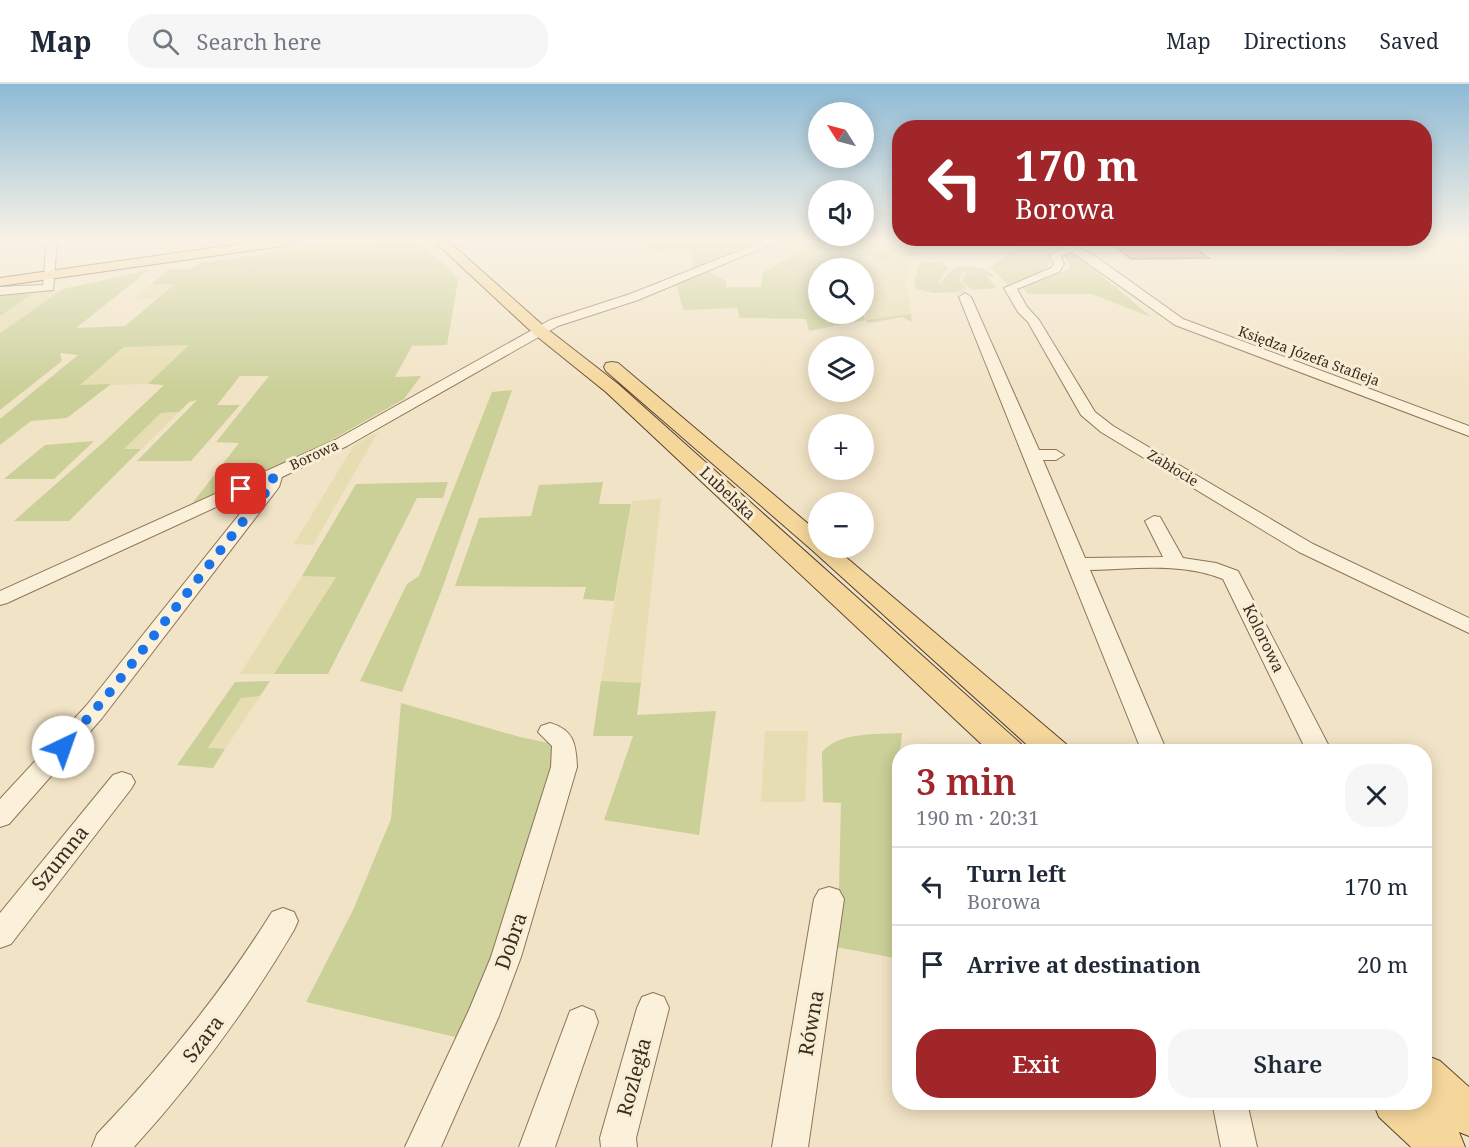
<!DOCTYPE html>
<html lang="en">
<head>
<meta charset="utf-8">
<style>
	:root { --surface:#fff; --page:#f6f6f7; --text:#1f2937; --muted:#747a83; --line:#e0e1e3; --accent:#a0262a }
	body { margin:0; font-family:"Noto Serif",serif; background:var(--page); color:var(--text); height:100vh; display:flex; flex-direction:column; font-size:22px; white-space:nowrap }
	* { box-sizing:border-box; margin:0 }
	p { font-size:20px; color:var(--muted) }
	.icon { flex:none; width:33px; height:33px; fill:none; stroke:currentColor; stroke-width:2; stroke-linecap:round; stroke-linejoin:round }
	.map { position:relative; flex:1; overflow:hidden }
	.sheet { position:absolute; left:892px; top:660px; width:540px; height:366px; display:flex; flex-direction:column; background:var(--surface); border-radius:24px; box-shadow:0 3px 15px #0003 }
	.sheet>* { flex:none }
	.banner { position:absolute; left:892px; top:36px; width:540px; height:126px; border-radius:24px; box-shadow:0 3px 15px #0003; background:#a0262a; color:#fff; overflow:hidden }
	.needle { width:39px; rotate:306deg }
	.controls { position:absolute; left:808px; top:18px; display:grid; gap:12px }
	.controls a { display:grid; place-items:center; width:66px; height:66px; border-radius:50%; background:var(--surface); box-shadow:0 3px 15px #0003; font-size:30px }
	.pin { position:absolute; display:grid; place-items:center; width:51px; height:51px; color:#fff; margin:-26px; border-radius:12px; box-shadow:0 3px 9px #0006 }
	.me { position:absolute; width:66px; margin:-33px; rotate:42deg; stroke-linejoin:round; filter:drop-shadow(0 0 4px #0008) }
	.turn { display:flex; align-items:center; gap:21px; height:126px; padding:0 24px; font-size:27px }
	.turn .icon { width:78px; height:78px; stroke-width:2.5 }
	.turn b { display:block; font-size:42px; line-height:51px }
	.round { display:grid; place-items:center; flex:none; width:63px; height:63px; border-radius:24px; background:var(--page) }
	.summary { display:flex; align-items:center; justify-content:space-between; height:102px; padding:0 24px }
	h1 { font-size:36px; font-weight:600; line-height:45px; color:var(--accent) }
	.primary-button { display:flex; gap:12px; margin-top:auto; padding:12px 24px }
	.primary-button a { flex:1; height:69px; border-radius:24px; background:var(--accent); color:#fff; font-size:24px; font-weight:600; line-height:69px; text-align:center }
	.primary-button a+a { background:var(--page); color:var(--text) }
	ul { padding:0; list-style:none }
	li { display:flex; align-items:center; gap:18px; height:78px; padding:0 24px; border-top:2px solid var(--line) }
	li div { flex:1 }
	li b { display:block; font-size:22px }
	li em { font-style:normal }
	header { display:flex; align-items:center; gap:36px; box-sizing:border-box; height:84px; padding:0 30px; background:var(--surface); border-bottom:2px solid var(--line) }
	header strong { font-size:28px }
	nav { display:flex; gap:33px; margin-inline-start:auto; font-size:21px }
	.search { width:420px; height:54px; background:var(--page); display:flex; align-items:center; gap:15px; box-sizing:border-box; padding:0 21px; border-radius:24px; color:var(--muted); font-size:22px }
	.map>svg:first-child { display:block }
	.farmland { fill:#e7ddb2 }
	.green { fill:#cad098 }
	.building { fill:#d19c79; stroke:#8e5c3e; stroke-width:1.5 }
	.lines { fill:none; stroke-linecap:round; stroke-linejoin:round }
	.minor-casing { stroke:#8d745a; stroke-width:2 }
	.major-casing { stroke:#5b422e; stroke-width:2 }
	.minor { fill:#fbf0d9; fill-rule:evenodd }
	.major { fill:#f5d79c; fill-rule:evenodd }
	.route { stroke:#1a73e8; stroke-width:10; stroke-dasharray:0 18 }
	.labels { text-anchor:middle; stroke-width:6; stroke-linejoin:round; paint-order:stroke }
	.far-street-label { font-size:14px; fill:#3c2c1e; stroke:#f8edd5 }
	.street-label { font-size:16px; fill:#3c2c1e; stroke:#f8edd5 }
	.near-street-label { font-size:20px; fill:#3c2c1e; stroke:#f8edd5 }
</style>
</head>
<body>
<header>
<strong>Map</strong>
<div class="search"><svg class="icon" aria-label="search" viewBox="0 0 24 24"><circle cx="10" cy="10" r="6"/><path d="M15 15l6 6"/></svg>Search here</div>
<nav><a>Map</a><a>Directions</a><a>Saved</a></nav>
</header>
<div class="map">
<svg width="1469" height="1063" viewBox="0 0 1469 1063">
	<rect width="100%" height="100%" fill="#f1e3c5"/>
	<path class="farmland" d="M893 169 913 173 906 197 911 230 865 236 864 184H859L860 177 865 171 888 176Z
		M175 199 161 213 133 215 152 200Z
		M63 205 0 249V232L32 210Z
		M190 260 148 300 79 302 125 263Z
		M179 328 141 365 123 366 161 329Z
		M378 348 313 461 294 460 354 361Z
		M661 415 641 599 601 597 632 417Z
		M302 492H336L274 590H240Z
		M260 612 225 665H208L241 614Z
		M765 647H808L805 718H761Z"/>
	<path class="green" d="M390 157H416L450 185 458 196 447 261 412 262 395 293 421 292 404 315 326 359 191 421 239 359 216 358 269 292H240L217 321H240L191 377H137L197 316 189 318 179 328 161 329 124 365H141L69 437H14L106 356 164 301 148 300 189 261 124 263 80 301 111 300 67 334 31 337 0 361V335L78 271 60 269 62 277 0 326V249L63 205 149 186 76 244 125 242 175 200H152L170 185H190L203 178C244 174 285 166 326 161 349 158 368 163 390 157Z
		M651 157H768L694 187 690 162 650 169Z
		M819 157H834L832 160 873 165 853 159 866 157 921 169 913 173 893 169 888 176 865 171 860 177 859 184H819V230H863L865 236 911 230 912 238 902 233 869 239 865 236 809 247 806 235 740 234 737 224 683 226 676 198 707 187 726 197V203H761L763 188Z
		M1030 157 1059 164 1048 169 1050 181 1044 186 1008 201 990 183Z
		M1318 157H1469V161L1343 171Z
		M1074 169 1083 176 1151 233 1091 210H1028L1023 204 1068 186 1070 182 1064 171Z
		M922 178 939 179 949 183 939 197V199L947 202 941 198C946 192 952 184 958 183 968 181 990 184 995 193L963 186 959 196 967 205H961L966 208 933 209 917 205 914 199 918 183Z
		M967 188 987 192 996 204 972 206 962 198Z
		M0 210H32L0 232Z
		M512 306 442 505 402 608 360 597 407 500 419 492 492 308Z
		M94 357 54 395H4L45 361Z
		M448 398 443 414H417L328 590H274L336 493 302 492 356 400Z
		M603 398 599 420H631L614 517 583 515 586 503 455 502 479 434 531 432 539 401Z
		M270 597 260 612 241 614 208 664 225 665 213 684 177 681 235 598Z
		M601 597 641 599 637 631 716 627 699 751 604 736 633 652H593Z
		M401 619 520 653 553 660 557 682 464 955 306 918 354 824 391 735Z
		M902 649 900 668V875L831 862 839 806 841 719 823 718 822 668C841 647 875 651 902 649Z"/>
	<path class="building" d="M1108 157 1187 158 1209 174 1131 175Z"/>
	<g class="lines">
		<defs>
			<path id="minor" d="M47 157H57L53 206 0 211V203L43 201Z
				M764 157H779L638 216 558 242 347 362 282 393 279 403 102 634 9 740 0 743V715L86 622 262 402 7 519 0 521V507L335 356 550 236 630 210Z
				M1057 157H1066L1095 172 1183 235 1469 342V352L1175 241 1072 168 1061 172 1064 180 1059 188 1017 205 1027 223 1039 236 1095 328 1113 342 1313 460 1469 534V549L1299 468 1101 348 1081 331 1028 238 1018 228 1004 204 1051 184 1054 180 1050 171 1063 164 1057 161Z
				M965 209 971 213 1039 366H1056L1064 371 1056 376H1043L1085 474 1163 473 1145 437 1154 432 1160 433 1183 474 1216 479 1238 487 1332 668H1307L1223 495C1181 478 1134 485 1090 486L1167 668H1142L959 213Z
				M550 639C574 646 576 660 577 683L521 873 499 932 441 1063H405L469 926 491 873 551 683 552 662 538 648 541 642Z
				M122 688 131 691 135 698 131 705 11 860 0 864V829L113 691Z
				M829 803 839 806 844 815 808 1063H772L814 815 819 806Z
				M283 824 294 828 298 837 294 846C248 924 195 996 134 1063H92L97 1050C163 981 222 908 272 828Z
				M653 909 664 913 669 924 636 1054 637 1063H601L600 1054 637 924 642 913Z
				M582 922 594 927 598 938 555 1063H519L570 927Z
				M1212 1018H1247L1257 1063H1221Z"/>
			<path id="major" d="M261 157H296L290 161 0 202V194Z
				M434 157H448L546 244 618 300 1021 660 1025 668H990L606 308 534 250Z
				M612 278 618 279 819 449V464H835L1066 660 1070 668H1035L812 466 606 287 604 283 606 279Z
				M1425 971 1440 977 1469 1003V1052L1459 1048 1465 1063H1411L1379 1033 1373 1018H1425Z"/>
		</defs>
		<use href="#minor" class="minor-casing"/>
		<use href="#major" class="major-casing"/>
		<use href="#minor" class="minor"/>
		<use href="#major" class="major"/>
	</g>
	<linearGradient id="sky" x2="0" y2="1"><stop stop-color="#8ebad6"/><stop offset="0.51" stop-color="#f9f2e5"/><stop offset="1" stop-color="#f9f2e5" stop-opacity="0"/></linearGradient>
	<rect width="1469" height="306" fill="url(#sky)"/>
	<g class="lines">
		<path class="route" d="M63 663 106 613 273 399V391L241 405"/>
	</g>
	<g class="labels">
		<g class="far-street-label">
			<text transform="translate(1309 272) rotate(20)" y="5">Księdza Józefa Stafieja</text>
			<text transform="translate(314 371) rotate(-25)" y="5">Borowa</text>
			<text transform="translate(1173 384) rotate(31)" y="5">Zabłocie</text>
		</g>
		<g class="street-label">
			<text transform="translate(728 409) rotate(43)" y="6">Lubelska</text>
			<text transform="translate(1264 554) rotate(64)" y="6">Kolorowa</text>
		</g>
		<g class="near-street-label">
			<text transform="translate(60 774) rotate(-51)" y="7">Szumna</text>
			<text transform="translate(511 857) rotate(-71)" y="7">Dobra</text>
			<text transform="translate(811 939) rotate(-80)" y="7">Równa</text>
			<text transform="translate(203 955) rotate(-53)" y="7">Szara</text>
			<text transform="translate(634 993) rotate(-75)" y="7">Rozległa</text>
		</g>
	</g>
</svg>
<div class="controls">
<a><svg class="needle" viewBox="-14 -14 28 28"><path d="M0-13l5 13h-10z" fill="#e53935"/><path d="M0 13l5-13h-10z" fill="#747a83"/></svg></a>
<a><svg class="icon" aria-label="sound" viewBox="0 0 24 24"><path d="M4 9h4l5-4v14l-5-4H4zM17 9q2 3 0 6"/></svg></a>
<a><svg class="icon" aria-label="search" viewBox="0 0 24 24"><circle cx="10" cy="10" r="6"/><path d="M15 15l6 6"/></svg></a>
<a><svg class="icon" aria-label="layers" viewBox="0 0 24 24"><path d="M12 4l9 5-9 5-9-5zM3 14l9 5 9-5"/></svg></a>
<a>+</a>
<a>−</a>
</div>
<div class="pin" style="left:241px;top:405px;background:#d93025"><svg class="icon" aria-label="arrive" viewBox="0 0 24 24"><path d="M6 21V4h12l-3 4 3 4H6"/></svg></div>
<svg class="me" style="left:63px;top:663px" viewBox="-20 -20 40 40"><circle r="19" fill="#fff"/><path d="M0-13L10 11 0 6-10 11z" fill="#1a73e8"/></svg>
<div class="banner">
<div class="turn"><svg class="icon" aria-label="left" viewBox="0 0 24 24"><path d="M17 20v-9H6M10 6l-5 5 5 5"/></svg><div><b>170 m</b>Borowa</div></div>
</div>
<section class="sheet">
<div class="summary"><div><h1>3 min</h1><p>190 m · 20:31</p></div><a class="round"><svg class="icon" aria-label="close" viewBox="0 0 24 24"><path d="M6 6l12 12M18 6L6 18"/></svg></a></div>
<ul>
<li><svg class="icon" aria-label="left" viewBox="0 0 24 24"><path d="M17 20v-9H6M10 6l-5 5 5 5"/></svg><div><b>Turn left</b><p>Borowa</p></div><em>170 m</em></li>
<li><svg class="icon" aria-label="arrive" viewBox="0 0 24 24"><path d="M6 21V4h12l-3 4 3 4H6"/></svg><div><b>Arrive at destination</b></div><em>20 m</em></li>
</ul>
<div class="primary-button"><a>Exit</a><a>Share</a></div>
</section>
</div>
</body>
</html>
